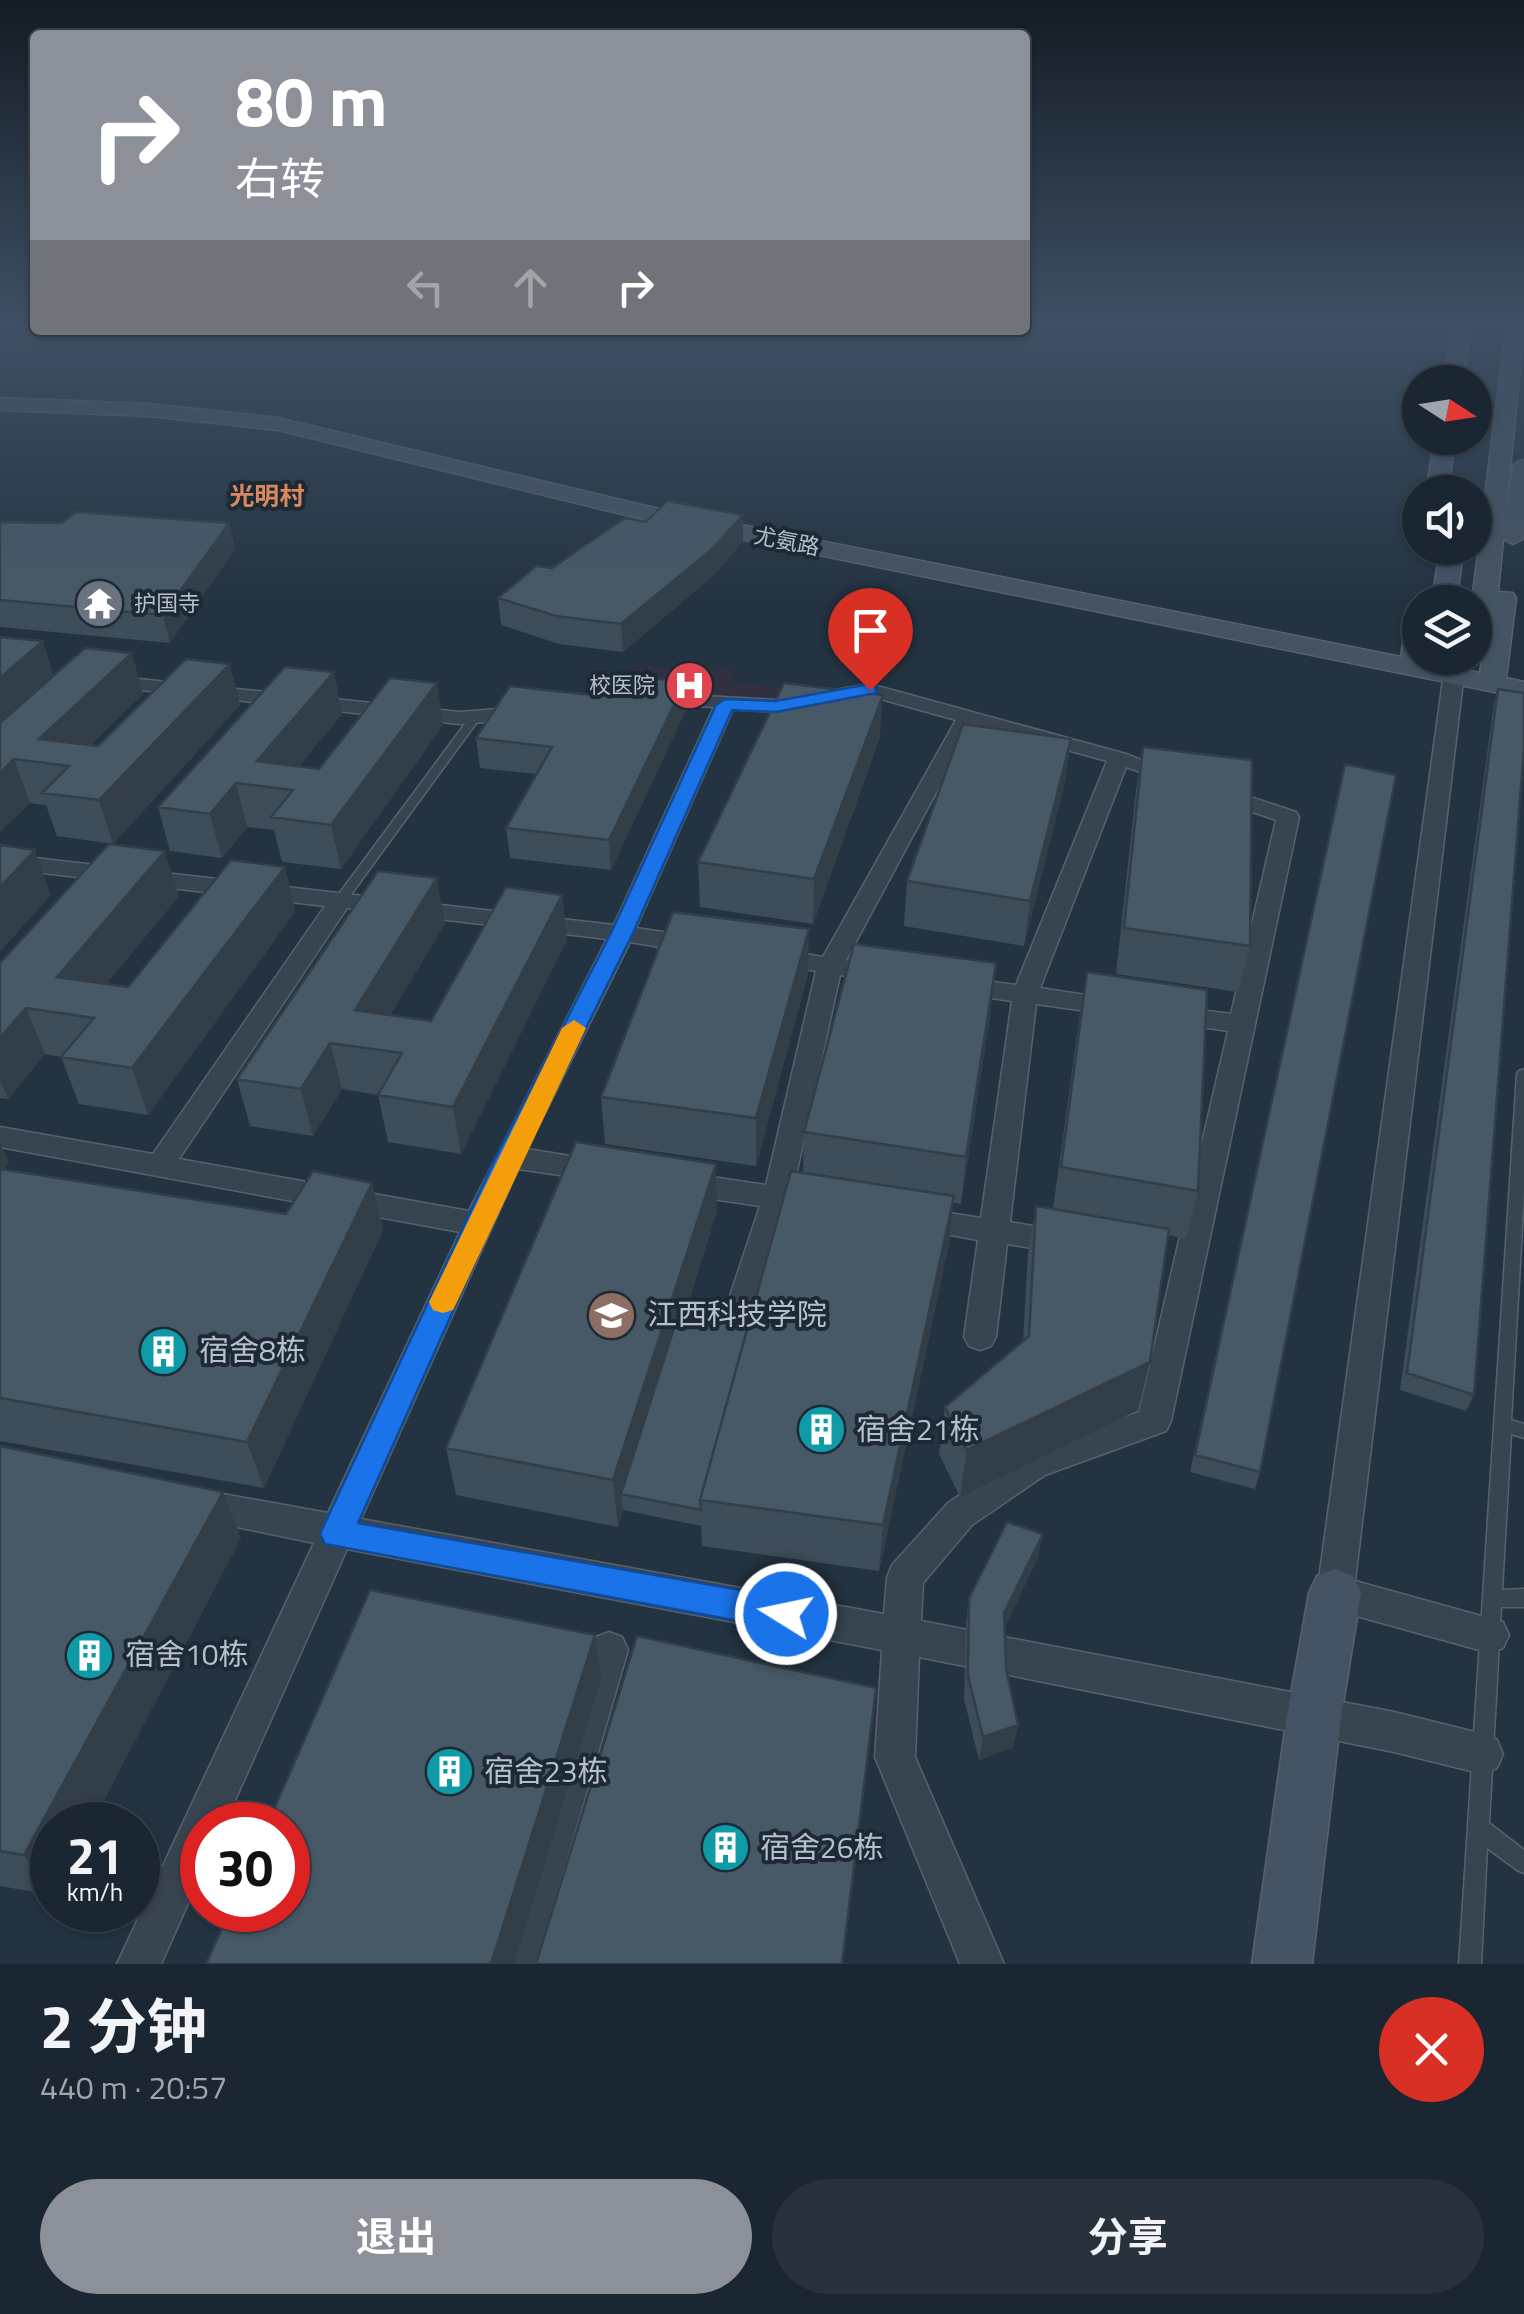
<!DOCTYPE html>
<html lang="zh">
<head>
<meta charset="utf-8">
<style>
	:root { --surface:#1a2631; --page:#27323d; --text:#f1f3f6; --muted:#9fa5ab; --line:#38434d; --accent:#8c9099 }
	body { margin:0; font-family:"Titillium Web","Noto Sans SC",sans-serif; background:var(--page); color:var(--text); height:100vh; display:flex; flex-direction:column; font-size:38px; white-space:nowrap }
	* { box-sizing:border-box; margin:0 }
	p { font-size:32px; color:var(--muted) }
	.icon { flex:none; width:55px; height:55px; fill:none; stroke:currentColor; stroke-width:2; stroke-linecap:round; stroke-linejoin:round }
	.map { position:relative; height:1964px; overflow:hidden }
	.panel { display:flex; flex-direction:column; background:var(--surface); flex:1 }
	.panel>* { flex:none }
	.banner { position:absolute; left:30px; top:30px; width:1000px; height:305px; border-radius:10px; box-shadow:0 2px 8px #0004,0 0 0 2px var(--line); background:#8c9099; color:#fff; overflow:hidden }
	.needle { width:65px; rotate:102deg }
	.controls { position:absolute; left:1402px; top:365px; display:grid; gap:20px }
	.controls a { display:grid; place-items:center; width:90px; height:90px; border-radius:50%; background:var(--surface); box-shadow:0 2px 8px #0004,0 0 0 2px var(--line); font-size:50px }
	.speed { position:absolute; left:30px; top:1802px; display:flex; gap:20px; font-size:50px; font-weight:700; text-align:center }
	.speed>* { display:grid; place-content:center; width:130px; height:130px; border-radius:50%; background:var(--surface); box-shadow:0 2px 8px #0004,0 0 0 2px var(--line); line-height:1 }
	.speed small { font-size:25px; font-weight:400 }
	.speed .limit { border:15px solid #d22; background:#fff; color:#111 }
	.pin { position:absolute; display:grid; place-items:center; width:85px; height:85px; color:#fff; margin:-102px -42px; border-radius:50% 50% 50% 0; rotate:-45deg; box-shadow:0 0 10px #0007 }
	.pin .icon { rotate:45deg }
	.me { position:absolute; width:110px; margin:-55px; rotate:280deg; stroke-linejoin:round; filter:drop-shadow(0 0 8px #0008) }
	.turn { display:flex; align-items:center; gap:35px; height:210px; padding:0 40px; font-size:45px }
	.turn .icon { width:130px; height:130px; stroke-width:2.5 }
	.turn b { display:block; font-size:70px; line-height:85px }
	.lanes { display:flex; align-items:center; height:95px; padding:0 40px; background:#0003; justify-content:center; gap:50px; direction:ltr }
	.lanes .off { opacity:.35 }
	.round { display:grid; place-items:center; flex:none; width:105px; height:105px; border-radius:52px; background:var(--page) }
	.head { display:flex; align-items:center; justify-content:space-between; height:170px; padding:0 40px }
	h1 { font-size:60px; font-weight:700; line-height:75px }
	.cta { display:flex; gap:20px; margin-top:auto; padding:20px 40px }
	.cta a { flex:1; height:115px; border-radius:60px; background:var(--accent); color:#fff; font-size:40px; font-weight:700; line-height:115px; text-align:center }
	.cta a+a { background:var(--page); color:var(--text) }
	.map>svg:first-child { display:block }
	.medical { fill:#313041 }
	.lines { fill:none; stroke-linecap:round; stroke-linejoin:round }
	.lane-casing { stroke:#56636e; stroke-width:3 }
	.street-casing { stroke:#56636e; stroke-width:3 }
	.secondary-casing { stroke:#56636e; stroke-width:3 }
	.lane { fill:#384551; fill-rule:evenodd }
	.street { fill:#384551; fill-rule:evenodd }
	.secondary { fill:#455464; fill-rule:evenodd }
	.wall { fill:#3d4d59 }
	.shaded-wall { fill:#323e48 }
	.building { fill:#475967; stroke:#323e48; stroke-width:2.5 }
	.route { fill:#1a73e8; stroke:#114b97; stroke-width:2.5 }
	.slow { fill:#f59e0b }
	.labels { text-anchor:middle; stroke-width:8; stroke-linejoin:round; paint-order:stroke }
	.far-street-label { font-size:22px; fill:#b4c0cb; stroke:#1d2a36 }
	.far-poi-label { font-size:22px; fill:#b4c0cb; stroke:#1d2a36; text-anchor:start }
	.far-quarter-label { font-size:25px; font-weight:bold; fill:#dc885f; stroke:#1d2a36 }
	.near-poi-label { font-size:30px; fill:#b4c0cb; stroke:#1d2a36; text-anchor:start }
</style>
</head>
<body>
<div class="map">
<svg width="1524" height="1964" viewBox="0 0 1524 1964">
	<rect width="100%" height="100%" fill="#233341"/>
	<path class="medical" d="M637 665 713 672 719 668 734 670 730 682 781 687 774 705 620 692Z"/>
	<g class="lines">
		<defs>
			<path id="lane" d="M477 712 482 715 344 904H336L334 901 336 898 473 713Z
				M1524 1069V1193L1511 1420 1524 1424V1438L1511 1434 1502 1590 1524 1589V1607H1501L1489 1823 1524 1850V1873L1517 1870 1487 1848 1481 1964H1459L1517 1074 1519 1071Z"/>
			<path id="street" d="M1454 667 1464 673 1355 1581 1503 1622 1509 1635 1503 1648 1490 1653 1335 1610 1322 1605 1317 1593 1444 673Z
				M109 676 460 712 522 707 532 713 522 719 460 724 102 686V678Z
				M870 684 1126 754 1182 776 1171 782 1126 767 1040 988 1125 1001 1129 1007 1125 1013 1116 1015 1036 1004 1010 1222 1076 1234 1080 1242 1076 1250 1065 1253 1007 1244 996 1337 991 1346 980 1350 969 1346 964 1337 978 1240 907 1227 902 1219 907 1211 917 1208 981 1218 1012 1001 963 994 950 986 963 978 1016 985 1107 761 973 724 846 960 888 967 891 973 879 981 840 975 793 1189 823 1195 828 1203 823 1211 813 1214 788 1210 751 1329 746 1338 735 1342 724 1338 719 1329 760 1206 685 1195 675 1192 671 1184 675 1176 685 1173 766 1185 816 971 766 962 763 957 775 949 823 957 956 720 870 696 776 712 733 709 636 928 696 937 708 945 696 953 630 942 527 1149 601 1161 611 1164 615 1171 611 1178 601 1181 518 1169 361 1519 884 1614 887 1577 892 1565 948 1503 1021 1453 1139 1412 1228 1031 1176 1023 1163 1015 1176 1007 1231 1014 1276 820 1215 799 1212 794 1223 788 1296 812 1299 817 1171 1421 1166 1431 1045 1475 972 1525 923 1583 921 1621 1394 1712 1483 1734 1497 1740 1503 1754 1497 1768 1483 1774 1394 1752 919 1657 915 1757 1004 1964H960L875 1757 882 1650 347 1549 224 1825H202V1872L161 1964H117L314 1543 189 1517 184 1506 189 1495 201 1490 328 1513 460 1232 0 1147V1127L153 1154 325 906 0 868V854L614 925 714 707 655 703 648 701V693L776 700ZM347 908 607 939 469 1211 179 1159Z
				M609 1632 622 1637 628 1650 536 1964H492L590 1650 596 1637Z"/>
			<path id="secondary" d="M1454 328H1472L1462 382H1443Z
				M1506 328H1524L1506 511 1513 465 1524 459V538L1513 544 1503 539 1498 592 1513 593 1516 598 1506 678 1524 682V698L646 520 278 430 149 416 0 410V398L149 404 278 418 646 506 1401 657 1407 617 1420 609V658H1427V662L1480 673 1485 639 1475 643V602H1472Z
				M1435 438H1455L1448 492H1426Z
				M1440 548H1464L1456 602H1432Z
				M1335 1569 1353 1576 1361 1593 1341 1716 1312 1964H1252L1287 1716 1309 1593 1317 1576Z"/>
		</defs>
		<use href="#lane" class="lane-casing"/>
		<use href="#street" class="street-casing"/>
		<use href="#secondary" class="secondary-casing"/>
		<use href="#lane" class="lane"/>
		<use href="#street" class="street"/>
		<use href="#secondary" class="secondary"/>
	</g>
	<path class="wall" d="M743 515V541L713 576 623 652 559 644 501 625 498 598 552 568 646 522Z
		M0 522 229 523 235 549 170 643 0 627Z
		M0 637 54 675 143 694 91 745 98 746 240 705 113 844 57 836 46 805 30 803 0 832Z
		M334 672 342 714 299 766 319 769 437 683 443 725 341 869 282 862 274 830 247 827 222 858 170 851 158 807Z
		M1498 689 1474 1395 1466 1411 1400 1390 1494 703Z
		M686 710 611 870 510 858 506 828 537 774 480 768 476 738Z
		M880 737 813 924 700 907 698 862Z
		M1071 739 1065 782 1024 946 904 926 907 881Z
		M1143 747 1250 946 1238 992 1116 974 1136 790Z
		M1345 764 1260 1472 1255 1489 1190 1472Z
		M285 867 295 912 148 1115 79 1104 61 1057 45 1054 8 1099 0 1098V963L179 896 106 984 128 987Z
		M562 895 567 940 461 1154 388 1142 378 1095 342 1089 313 1136 250 1126 237 1079 445 924 390 1015 431 1021Z
		M1087 972 1198 1191 1186 1239 1168 1235 1150 1362 1138 1410 960 1497 939 1454 945 1407 1023 1341 1028 1253 1036 1206 1053 1209 1079 1019Z
		M808 974 756 1166 605 1144 601 1097Z
		M991 1009 961 1204 953 1203 949 1244 879 1571 702 1546 701 1526 623 1510 618 1527 456 1495 446 1448 717 1211 688 1304 751 1315 803 1172 804 1132Z
		M0 1143 9 1163 4 1169 286 1214 372 1183 383 1230 264 1488 0 1441Z
		M0 1446 241 1538 91 1825H52V1895L0 1886Z
		M1038 1558 1005 1626 1006 1668 1018 1725 1013 1747 979 1760 964 1699 966 1622 969 1598Z"/>
	<path class="shaded-wall" d="M743 515V541L713 576 623 652 621 624Z
		M229 523 235 549 170 643 163 615Z
		M43 641 56 682 0 732V678Z
		M132 653 143 694 69 767 39 739Z
		M230 664 240 705 113 844 99 800Z
		M334 672 342 714 281 789 257 761Z
		M685 682 686 710 611 870 609 840Z
		M437 683 443 725 341 869 331 825Z
		M883 695 880 737 813 924 814 879Z
		M1071 739 1065 782 1024 946 1030 901Z
		M14 759 30 803 0 832V773Z
		M236 783 247 827 222 858 210 814Z
		M35 850 51 895 0 952V887Z
		M165 851 179 896 80 1016 57 977Z
		M285 867 295 912 148 1115 132 1068Z
		M437 878 445 924 370 1048 355 1010Z
		M562 895 567 940 461 1154 453 1107Z
		M809 929 808 974 756 1166V1118Z
		M996 963 991 1009 961 1204 966 1157Z
		M26 1008 45 1054 8 1099 0 1080V1038Z
		M330 1043 342 1089 313 1136 301 1089Z
		M0 1143 9 1163 0 1174Z
		M716 1164 717 1211 628 1495 621 1494 623 1510 618 1527 613 1480Z
		M372 1183 383 1230 264 1488 247 1442Z
		M954 1196 949 1244 879 1571 883 1525Z
		M1150 1362 1138 1410 960 1497 967 1450Z
		M223 1492 241 1538 91 1825H52V1894L24 1855Z
		M1043 1534 1038 1558 1000 1637 1004 1613Z
		M595 1635 601 1679 514 1964H491Z
		M876 1688 843 1964H842Z
		M1018 1725 1013 1747 979 1760 983 1737Z"/>
	<path class="building" d="M667 501 743 515 712 549 621 624 556 616 498 598 536 566 552 568 625 518 646 522Z
		M76 512 229 523 163 615 0 600V522L62 523Z
		M0 637 43 641 0 678Z
		M85 648 132 653 39 739 98 746 186 659 230 664 99 800 42 793 69 766 14 759 0 773V723Z
		M285 667 334 672 257 761 319 769 390 678 437 683 331 825 271 817 293 790 236 783 210 814 158 807Z
		M604 673 685 682 609 840 506 828 552 747 476 738 510 686 591 695Z
		M784 683 883 695 814 879 698 862Z
		M1498 689 1524 693V748L1474 1395 1407 1373Z
		M963 724 1071 739 1030 901 907 881Z
		M1143 747 1252 760 1250 946 1124 928Z
		M1345 764 1396 775 1260 1472 1195 1455Z
		M109 844 165 851 57 977 128 987 231 860 285 867 132 1068 61 1057 94 1018 26 1008 0 1038V963Z
		M0 845 35 850 0 887Z
		M378 871 437 878 355 1010 431 1021 506 887 562 895 453 1107 378 1095 402 1053 330 1043 301 1089 237 1079Z
		M673 912 809 929 756 1118 601 1097Z
		M854 944 996 963 966 1157 804 1132Z
		M1087 972 1207 990 1198 1191 1061 1167Z
		M576 1142 716 1164 613 1480 446 1448Z
		M0 1169 286 1214 313 1171 372 1183 247 1442 0 1398Z
		M791 1171 954 1196 883 1525 700 1500Z
		M1036 1206 1169 1229 1150 1362 967 1450 945 1407 1029 1336Z
		M682 1303 751 1315 700 1500 701 1510 621 1494Z
		M0 1446 223 1492 24 1855 0 1851Z
		M1007 1522 1043 1534 1004 1613 1006 1668 1018 1725 983 1737 968 1676 969 1598Z
		M370 1590 595 1635 491 1964H206L230 1910H288V1825H267Z
		M637 1636 876 1688 842 1964H536Z"/>
	<linearGradient id="sky" x2="0" y2="1"><stop stop-color="#131c24"/><stop offset="0.54" stop-color="#3f5065"/><stop offset="1" stop-color="#3f5065" stop-opacity="0"/></linearGradient>
	<rect width="1524" height="603" fill="url(#sky)"/>
	<path class="route" d="M870 684 876 686V693L776 712 732 710 633 933 522 1157 358 1523 786 1598 798 1603 803 1614 798 1626 786 1630 325 1544 320 1534 325 1523 496 1157 611 933 716 705 725 699 776 701Z"/>
	<path class="slow" d="M574 1020 586 1028 457 1302 453 1310 443 1313 433 1310 429 1302 562 1028Z"/>
	<defs>
		<symbol id="temple-disc" viewBox="-11 -11 22 22"><circle r="9.5" fill="#6b7280" stroke="#1d2a36"/><path d="M0-6L5-2H3V0L6.5 2.5H4V6H1.5V3h-3V6H-4V2.5H-6.5L-3 0V-2H-5Z" fill="#fff"/></symbol>
		<symbol id="hospital-disc" viewBox="-11 -11 22 22"><circle r="9.5" fill="#e0444e" stroke="#1d2a36"/><path d="M-5-5h3v3.5h4V-5h3V5h-3V1.5h-4V5h-3Z" fill="#fff"/></symbol>
		<symbol id="university-disc" viewBox="-11 -11 22 22"><circle r="9.5" fill="#8d6e63" stroke="#1d2a36"/><path d="M0-5L7-2L0 1L-7-2ZM-4 1L0 2.5L4 1V4Q0 6-4 4Z" fill="#fff"/></symbol>
		<symbol id="building-disc" viewBox="-11 -11 22 22"><circle r="9.5" fill="#0f9aa8" stroke="#1d2a36"/><path d="M-4-6H4V6H1V3H-1V6H-4ZM-2.5-4.3h1.7v1.8h-1.7ZM.8-4.3h1.7v1.8H.8ZM-2.5-1h1.7V.8h-1.7ZM.8-1h1.7V.8H.8Z" fill="#fff"/></symbol>
	</defs>
	<g fill-rule="evenodd">
		<use href="#temple-disc" x="72" y="576" width="55" height="55"/>
		<use href="#hospital-disc" x="662" y="658" width="55" height="55"/>
		<use href="#university-disc" x="584" y="1288" width="55" height="55"/>
		<use href="#building-disc" x="136" y="1324" width="55" height="55"/>
		<use href="#building-disc" x="794" y="1402" width="55" height="55"/>
		<use href="#building-disc" x="62" y="1628" width="55" height="55"/>
		<use href="#building-disc" x="422" y="1744" width="55" height="55"/>
		<use href="#building-disc" x="698" y="1820" width="55" height="55"/>
	</g>
	<g class="labels">
		<g class="far-street-label">
			<text transform="translate(787 541) rotate(11)" y="8">尤氨路</text>
		</g>
		<g class="far-poi-label">
			<text x="134" y="611">护国寺</text>
			<text x="655" y="693" text-anchor="end">校医院</text>
		</g>
		<g class="far-quarter-label">
			<text x="267" y="505">光明村</text>
		</g>
		<g class="near-poi-label">
			<text x="647" y="1325">江西科技学院</text>
			<text x="199" y="1361">宿舍8栋</text>
			<text x="856" y="1440">宿舍21栋</text>
			<text x="125" y="1665">宿舍10栋</text>
			<text x="484" y="1782">宿舍23栋</text>
			<text x="760" y="1858">宿舍26栋</text>
		</g>
	</g>
</svg>
<div class="controls">
<a><svg class="needle" viewBox="-14 -14 28 28"><path d="M0-13l5 13h-10z" fill="#e53935"/><path d="M0 13l5-13h-10z" fill="#9fa5ab"/></svg></a>
<a><svg class="icon" aria-label="sound" viewBox="0 0 24 24"><path d="M4 9h4l5-4v14l-5-4H4zM17 9q2 3 0 6"/></svg></a>
<a><svg class="icon" aria-label="layers" viewBox="0 0 24 24"><path d="M12 4l9 5-9 5-9-5zM3 14l9 5 9-5"/></svg></a>
</div>
<div class="speed"><div>21<small>km/h</small></div><div class="limit">30</div></div>
<div class="pin" style="left:870px;top:690px;background:#d93025"><svg class="icon" aria-label="arrive" viewBox="0 0 24 24"><path d="M6 21V4h12l-3 4 3 4H6"/></svg></div>
<svg class="me" style="left:786px;top:1614px" viewBox="-20 -20 40 40"><circle r="17" fill="#1a73e8" stroke="#fff" stroke-width="3"/><path d="M0-11L8 9 0 5-8 9z" fill="#fff"/></svg>
<div class="banner">
<div class="turn"><svg class="icon" aria-label="right" viewBox="0 0 24 24"><path d="M7 20v-9h11M14 6l5 5-5 5"/></svg><div><b>80 m</b>右转</div></div>
<div class="lanes"><svg class="icon off" aria-label="left" viewBox="0 0 24 24"><path d="M17 20v-9H6M10 6l-5 5 5 5"/></svg><svg class="icon off" aria-label="ahead" viewBox="0 0 24 24"><path d="M12 20V5M6 11l6-6 6 6"/></svg><svg class="icon" aria-label="right" viewBox="0 0 24 24"><path d="M7 20v-9h11M14 6l5 5-5 5"/></svg></div>
</div>
</div>
<section class="panel">
<div class="head"><div><h1>2 分钟</h1><p>440 m · 20:57</p></div><a class="round" style="background:#d93025;color:#fff"><svg class="icon" aria-label="close" viewBox="0 0 24 24"><path d="M6 6l12 12M18 6L6 18"/></svg></a></div>
<div class="cta"><a>退出</a><a>分享</a></div>
</section>
</body>
</html>
